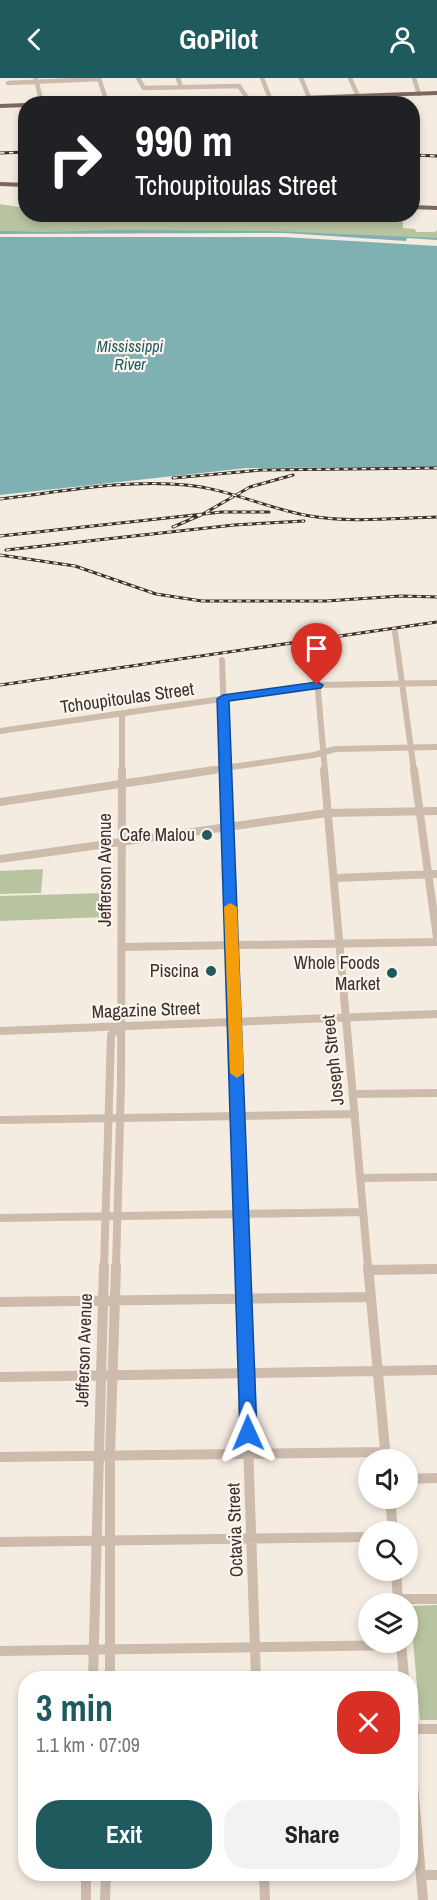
<!DOCTYPE html>
<html lang="en">
<head>
<meta charset="utf-8">
<style>
	:root { --surface:#fff; --page:#f2f2f2; --text:#222; --muted:#767676; --accent:#1f5a5e }
	body { margin:0; font-family:"Archivo Narrow",sans-serif; background:var(--page); color:var(--text); height:100vh; display:flex; flex-direction:column; font-size:22px; white-space:nowrap }
	* { box-sizing:border-box; margin:0 }
	p { font-size:20px; color:var(--muted) }
	.icon { flex:none; width:33px; height:33px; fill:none; stroke:currentColor; stroke-width:2; stroke-linecap:round; stroke-linejoin:round }
	.map { position:relative; flex:1; overflow:hidden }
	.panel { position:absolute; left:18px; top:1593px; width:400px; height:210px; display:flex; flex-direction:column; background:var(--surface); border-radius:24px; box-shadow:0 3px 9px #0003 }
	.panel>* { flex:none }
	.guide { position:absolute; left:18px; top:18px; width:402px; height:126px; border-radius:24px; box-shadow:0 3px 9px #0003; background:#202124; color:#fff; overflow:hidden }
	.buttons { position:absolute; left:358px; top:1371px; display:grid; gap:12px }
	.buttons a { display:grid; place-items:center; width:60px; height:60px; border-radius:50%; background:var(--surface); box-shadow:0 3px 9px #0003; font-size:30px }
	.pin { position:absolute; display:grid; place-items:center; width:51px; height:51px; color:#fff; margin:-62px -26px; border-radius:50% 50% 50% 0; rotate:-45deg; box-shadow:0 0 6px #0007 }
	.pin .icon { rotate:45deg }
	.me { position:absolute; width:66px; margin:-33px; rotate:359deg; stroke-linejoin:round; filter:drop-shadow(0 0 4px #0008) }
	.turn { display:flex; align-items:center; gap:21px; height:126px; padding:0 18px; font-size:27px }
	.turn .icon { width:78px; height:78px; stroke-width:2.5 }
	.turn b { display:block; font-size:42px; line-height:51px }
	.round { display:grid; place-items:center; flex:none; width:63px; height:63px; border-radius:24px; background:var(--page) }
	.summary { display:flex; align-items:center; justify-content:space-between; height:102px; padding:0 18px }
	h1 { font-size:36px; font-weight:700; line-height:45px; color:var(--accent) }
	.button { display:flex; gap:12px; margin-top:auto; padding:12px 18px }
	.button a { flex:1; height:69px; border-radius:24px; background:var(--accent); color:#fff; font-size:24px; font-weight:700; line-height:69px; text-align:center }
	.button a+a { background:var(--page); color:var(--text) }
	header { display:flex; justify-content:space-between; align-items:center; height:78px; padding:0 18px; background:var(--accent); color:#fff; font-size:27px; font-weight:700 }
	.map>svg:first-child { display:block }
	.green { fill:#b8c4a0 }
	.water { fill:#7fb0b2 }
	.pier { fill:#f4ebe1 }
	.lines { fill:none; stroke-linecap:round; stroke-linejoin:round }
	.minor-far3 { stroke:#cdbbac; stroke-width:4.5 }
	.minor-far2 { stroke:#cdbbac; stroke-width:6 }
	.minor-far1 { stroke:#cdbbac; stroke-width:8 }
	.minor { stroke:#cdbbac; stroke-width:10 }
	.major { fill:#7d675c; fill-rule:evenodd }
	.rail-casing { stroke:#3b302b; stroke-width:3 }
	.rail { stroke:#fbf5ee; stroke-width:1.5; stroke-dasharray:4.5; stroke-linecap:butt }
	.route { fill:#1a73e8; stroke:#114b97; stroke-width:1.5 }
	.slow { fill:#f59e0b }
	.poi-dot { fill:#1f5a5e; stroke:#fbf5ee; stroke-width:2 }
	.labels { text-anchor:middle; stroke-width:4.5; stroke-linejoin:round; paint-order:stroke }
	.far-water-label { font-size:16px; font-style:italic; fill:#1f5a5e; stroke:#fbf5ee }
	.street-label { font-size:18px; fill:#3b302b; stroke:#fbf5ee }
	.poi-label { font-size:18px; fill:#3b302b; stroke:#fbf5ee; text-anchor:end }
</style>
</head>
<body>
<header><svg class="icon" aria-label="back" viewBox="0 0 24 24"><path d="M15 5l-7 7 7 7"/></svg>GoPilot<svg class="icon" aria-label="person" viewBox="0 0 24 24"><circle cx="12" cy="8" r="4"/><path d="M4 21q1-7 8-7t8 7"/></svg></header>
<div class="map">
<svg width="437" height="1822" viewBox="0 0 437 1822">
	<rect width="100%" height="100%" fill="#f4ebe1"/>
	<path class="green" d="M0 126 25 130 26 136 235 137 403 143V150L415 151 416 154H435L437 152V161L0 154Z
		M43 791 41 815 0 816V793Z
		M107 815 106 839 0 843V818Z
		M437 1527V1642H420L410 1528Z"/>
	<path class="water" d="M120 152 270 153 437 160V389L247 390 0 417V153L47 154Z"/>
	<path class="pier" d="M285 155 406 163 407 160 437 162V168L283 159H0V156Z"/>
	<g class="lines">
		<path class="minor-far3" d="M99 0 107 25
			M138 0 144 10 239 8 248 21
			M178 0 181 9
			M262 0 270 20
			M301 0 309 19
			M350 0 358 18
			M414 0 419 16
			M36 1 42 26
			M8 5 99 1"/>
		<path class="minor-far2" d="M395 554 414 693
			M315 579 325 693
			M222 582 226 693
			M0 653 317 607 437 605
			M122 693V636
			M204 693 314 677 335 671 437 669"/>
		<path class="minor-far1" d="M226 692 242 1189
			M324 692 368 1189
			M414 692 437 860
			M0 724 214 692
			M0 781 327 735 437 733
			M334 800 437 796
			M121 869 437 864
			M0 953 437 936
			M353 1016 437 1015
			M0 1042 355 1036
			M360 1100 437 1099
			M0 1140 363 1134
			M104 1189 111 957 120 948
			M116 1189 121 1005 122 692"/>
		<path class="minor" d="M242 1188 256 1600
			M368 1188 386 1382
			M369 1192 437 1191
			M0 1224 371 1219
			M0 1299 437 1292
			M0 1379 386 1374
			M408 1401 437 1400
			M390 1420 393 1454
			M0 1464 369 1459
			M396 1492 398 1524
			M398 1521H437
			M401 1564 404 1600
			M0 1573 402 1567
			M93 1600 104 1188
			M110 1600V1377L116 1188
			M411 1651H437
			M411 1684 423 1822
			M86 1796V1822
			M264 1796 265 1822
			M421 1797H437
			M105 1822 106 1796"/>
		<path class="major" d="M437 13V17L159 26H84Z
			M26 25V29L0 30V26Z
			M0 104 26 105V109L0 108Z
			M412 127 437 128V132L412 131Z"/>
		<defs>
			<path id="rail" d="M0 75 26 74
				M412 77 437 78
				M173 400 261 392 437 390
				M0 421C61 414 124 401 186 407 229 411 268 431 310 438 352 445 395 440 437 439
				M173 449 203 436 250 409 293 397
				M0 458 222 434H269
				M6 472 234 447 304 443
				M0 477 75 488 156 516 202 523H326L401 518 437 519
				M0 607 437 544"/>
		</defs>
		<use href="#rail" class="rail-casing"/>
		<use href="#rail" class="rail"/>
	</g>
	<path class="route" d="M317 604 323 607 321 610 229 623 257 1355 254 1360 248 1362 242 1360 240 1355 217 621 223 617Z"/>
	<path class="slow" d="M230 825 237 829 244 995 237 1000 230 995 224 829Z"/>
	<g class="poi-dot">
		<circle cx="207" cy="757" r="6"/>
		<circle cx="211" cy="893" r="6"/>
		<circle cx="392" cy="895" r="6"/>
	</g>
	<g class="labels">
		<g class="far-water-label">
			<text x="130" y="274">Mississippi<tspan x="130" dy="18">River</tspan></text>
		</g>
		<g class="street-label">
			<text transform="translate(127 620) rotate(-8)" y="6">Tchoupitoulas Street</text>
			<text transform="translate(105 792) rotate(-90)" y="6">Jefferson Avenue</text>
			<text transform="translate(146 932) rotate(-2)" y="6">Magazine Street</text>
			<text transform="translate(333 982) rotate(-96)" y="6">Joseph Street</text>
			<text transform="translate(84 1272) rotate(-88)" y="6">Jefferson Avenue</text>
			<text transform="translate(235 1452) rotate(-92)" y="6">Octavia Street</text>
		</g>
		<g class="poi-label">
			<text x="195" y="763">Cafe Malou</text>
			<text x="380" y="891">Whole Foods<tspan x="380" dy="21">Market</tspan></text>
			<text x="199" y="899">Piscina</text>
		</g>
	</g>
</svg>
<div class="buttons">
<a><svg class="icon" aria-label="sound" viewBox="0 0 24 24"><path d="M4 9h4l5-4v14l-5-4H4zM17 9q2 3 0 6"/></svg></a>
<a><svg class="icon" aria-label="search" viewBox="0 0 24 24"><circle cx="10" cy="10" r="6"/><path d="M15 15l6 6"/></svg></a>
<a><svg class="icon" aria-label="layers" viewBox="0 0 24 24"><path d="M12 4l9 5-9 5-9-5zM3 14l9 5 9-5"/></svg></a>
</div>
<div class="pin" style="left:317px;top:607px;background:#d93025"><svg class="icon" aria-label="arrive" viewBox="0 0 24 24"><path d="M6 21V4h12l-3 4 3 4H6"/></svg></div>
<svg class="me" style="left:248px;top:1355px" viewBox="-20 -20 40 40"><path d="M0-17L14 15 0 8-14 15z" fill="#1a73e8" stroke="#fff" stroke-width="4"/></svg>
<div class="guide">
<div class="turn"><svg class="icon" aria-label="right" viewBox="0 0 24 24"><path d="M7 20v-9h11M14 6l5 5-5 5"/></svg><div><b>990 m</b>Tchoupitoulas Street</div></div>
</div>
<section class="panel">
<div class="summary"><div><h1>3 min</h1><p>1.1 km · 07:09</p></div><a class="round" style="background:#d93025;color:#fff"><svg class="icon" aria-label="close" viewBox="0 0 24 24"><path d="M6 6l12 12M18 6L6 18"/></svg></a></div>
<div class="button"><a>Exit</a><a>Share</a></div>
</section>
</div>
</body>
</html>
